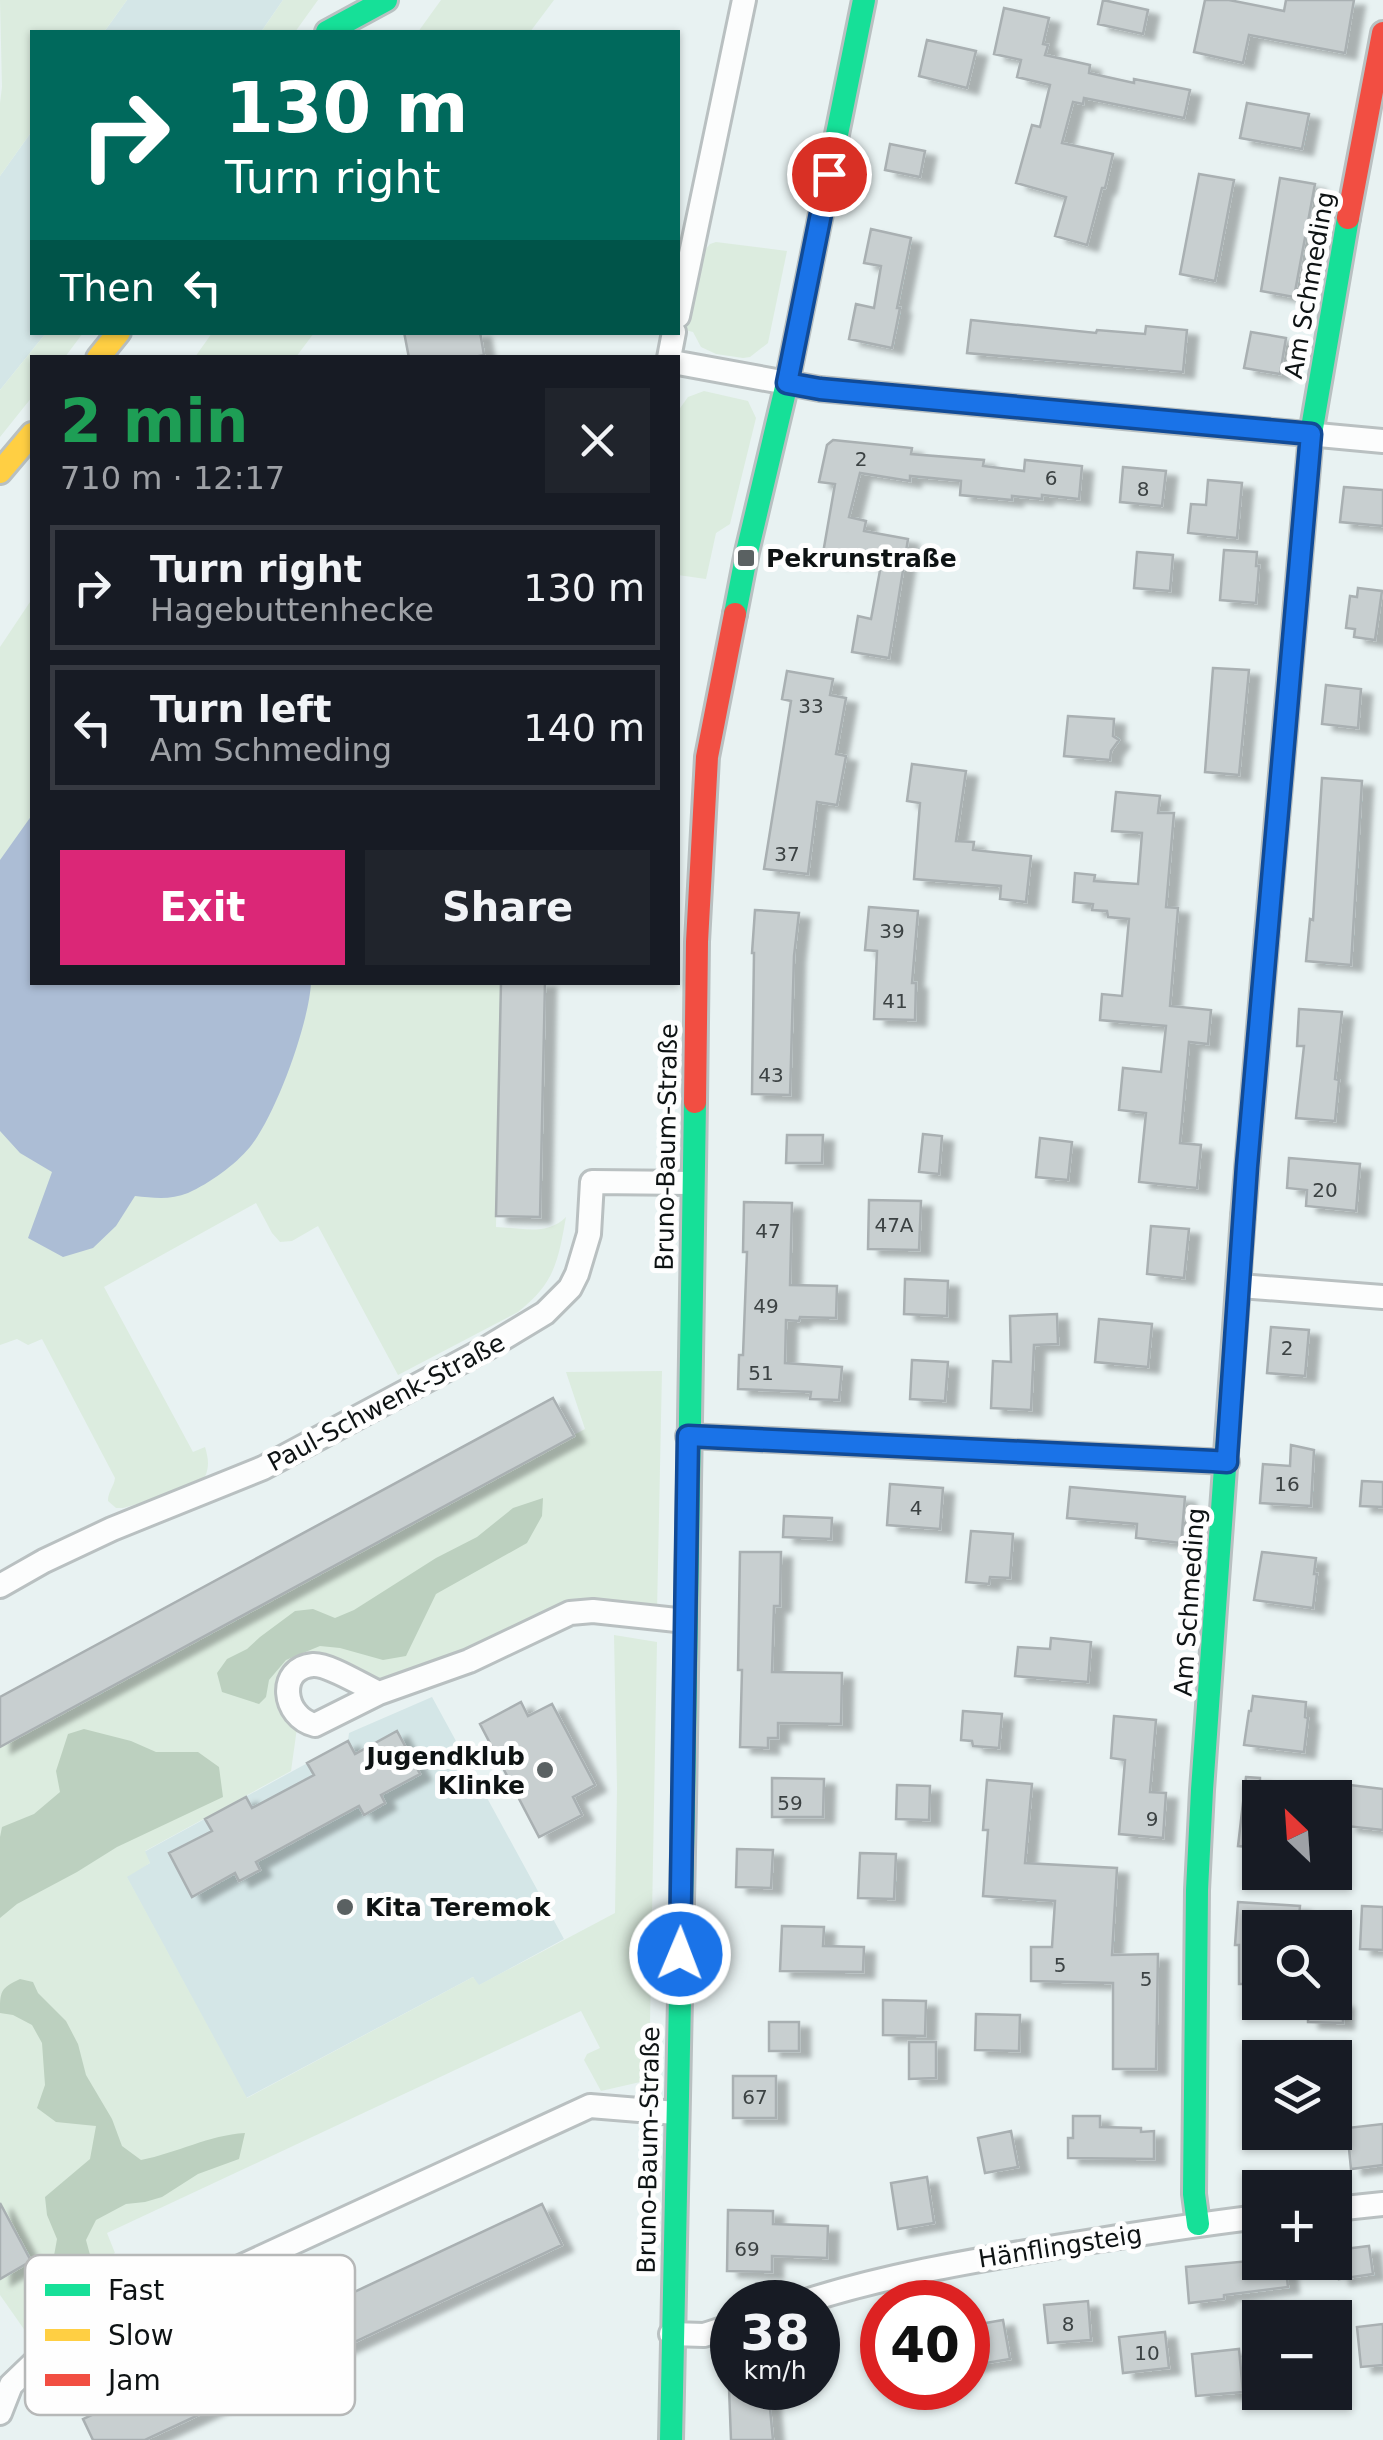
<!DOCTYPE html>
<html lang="en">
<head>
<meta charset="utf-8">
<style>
	:root { --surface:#171b24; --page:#20242c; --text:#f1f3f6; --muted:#9ea1a6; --line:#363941; --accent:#db2777 }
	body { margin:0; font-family:"DejaVu Sans",sans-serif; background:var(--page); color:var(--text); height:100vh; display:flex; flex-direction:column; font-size:38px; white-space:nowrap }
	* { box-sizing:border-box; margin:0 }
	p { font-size:32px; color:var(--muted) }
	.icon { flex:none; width:55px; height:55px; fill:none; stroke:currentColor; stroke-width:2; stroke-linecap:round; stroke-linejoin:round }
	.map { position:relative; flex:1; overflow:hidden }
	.panel { position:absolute; left:30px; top:355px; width:650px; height:630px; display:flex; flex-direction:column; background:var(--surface); border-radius:0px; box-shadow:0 2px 8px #0004 }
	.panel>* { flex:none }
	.banner { position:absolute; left:30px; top:30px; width:650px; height:305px; border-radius:0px; box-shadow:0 2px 8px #0004; background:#00695c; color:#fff; overflow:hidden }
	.needle { width:65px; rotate:335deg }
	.controls { position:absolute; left:1242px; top:1780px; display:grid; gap:20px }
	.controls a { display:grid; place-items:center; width:110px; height:110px; border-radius:0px; background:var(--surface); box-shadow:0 2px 8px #0004; font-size:50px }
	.speed { position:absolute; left:710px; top:2280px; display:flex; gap:20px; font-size:50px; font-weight:700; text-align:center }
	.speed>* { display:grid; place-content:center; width:130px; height:130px; border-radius:50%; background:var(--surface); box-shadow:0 2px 8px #0004; line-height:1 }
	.speed small { font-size:25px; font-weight:400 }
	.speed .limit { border:15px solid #d22; background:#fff; color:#111 }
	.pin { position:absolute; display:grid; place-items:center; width:85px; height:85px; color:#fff; margin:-42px; border:5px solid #fff; border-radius:50%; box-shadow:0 2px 10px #0007 }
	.me { position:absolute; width:110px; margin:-55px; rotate:1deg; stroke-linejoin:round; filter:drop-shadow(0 0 8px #0008) }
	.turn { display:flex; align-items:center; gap:35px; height:210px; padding:0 30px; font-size:45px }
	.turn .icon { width:130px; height:130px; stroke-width:2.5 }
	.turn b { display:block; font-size:70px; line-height:85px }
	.then { display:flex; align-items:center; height:95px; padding:0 30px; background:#0003; gap:20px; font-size:38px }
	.round { display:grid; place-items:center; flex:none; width:105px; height:105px; border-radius:0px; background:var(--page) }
	.headline { display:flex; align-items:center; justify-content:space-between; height:170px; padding:0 30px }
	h1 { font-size:60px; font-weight:800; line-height:75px; color:#1e9e55 }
	.action { display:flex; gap:20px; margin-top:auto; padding:20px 30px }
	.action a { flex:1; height:115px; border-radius:0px; background:var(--accent); color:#fff; font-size:40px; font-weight:800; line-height:115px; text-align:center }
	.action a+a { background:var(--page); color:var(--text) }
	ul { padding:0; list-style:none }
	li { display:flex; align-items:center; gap:30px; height:125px; margin:0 20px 15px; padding:0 10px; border:5px solid var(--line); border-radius:0px }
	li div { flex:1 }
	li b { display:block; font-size:38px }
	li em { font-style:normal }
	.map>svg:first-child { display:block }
	.built { fill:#d4e6e7 }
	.green { fill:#dcecdf }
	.forest { fill:#bcd0bf }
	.water { fill:#acbdd5 }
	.building { fill:#c8cfd0; stroke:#a9b0b2; stroke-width:2.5; filter:url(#shadow) }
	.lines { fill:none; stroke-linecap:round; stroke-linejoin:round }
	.street-casing { stroke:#b9c0c1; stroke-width:28 }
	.fast-casing { stroke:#b9c0c1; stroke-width:28 }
	.slow-casing { stroke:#b9c0c1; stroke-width:28 }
	.jam-casing { stroke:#b9c0c1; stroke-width:28 }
	.street { stroke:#fcfdfd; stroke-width:22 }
	.fast { stroke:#16e098; stroke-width:22 }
	.slow { stroke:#ffcf43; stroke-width:22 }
	.jam { stroke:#f24e42; stroke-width:22 }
	.route-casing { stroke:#114b97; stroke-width:25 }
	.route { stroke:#1a73e8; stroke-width:18 }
	.poi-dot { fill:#5a6162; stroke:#fefefe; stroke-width:4 }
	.labels { text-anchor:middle; stroke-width:10; stroke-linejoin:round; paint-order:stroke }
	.number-label { font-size:20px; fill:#3c4243 }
	.street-label { font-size:25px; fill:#0e1314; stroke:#fefefe }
	.poi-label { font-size:25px; font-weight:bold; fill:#0e1314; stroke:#fefefe; text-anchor:start }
	.key { fill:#fefefe; stroke:#b6b8b8; stroke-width:2.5 }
	.key-label { font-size:28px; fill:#0e1314 }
</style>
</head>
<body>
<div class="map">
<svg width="1383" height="2440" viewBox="0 0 1383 2440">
	<defs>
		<filter id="shadow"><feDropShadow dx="11" dy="6" stdDeviation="2.5" flood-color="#0004"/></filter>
	</defs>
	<rect width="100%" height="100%" fill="#e8f2f2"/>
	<path class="built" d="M127 0H283L261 32H104Z
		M32 131V332L46 333 0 390V176Z
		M432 1697 564 1939 478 1986 473 1977 246 2098 126 1876 150 1863 144 1852 348 1741 349 1733Z"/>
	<path class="green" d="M0 0H127L104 32H32V131L0 176V103L2 87Z
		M283 0H318L295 32H261Z
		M441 0H554L530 32H418Z
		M716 242 787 251 768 343 750 357 743 358 716 354 701 347 693 332 685 330 700 256 710 244Z
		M46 333H83L65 357 32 358V397L0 437V390Z
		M212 333V332L314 333 296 357H195Z
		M704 391 748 401 756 418 730 524 716 533 706 579 678 575V411L688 397Z
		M32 599V982L501 983 496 1227C522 1228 547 1236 566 1217 558 1261 555 1283 518 1312L398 1375 318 1226 292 1241 280 1242 272 1233 256 1203 104 1287 193 1452 205 1447C210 1463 209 1472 200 1486L123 1508H116L108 1501C108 1491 114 1487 115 1478L42 1339 28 1345 17 1339 0 1345V647Z
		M662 1371 657 1612 563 1605 533 1618 481 1648 385 1683 294 1664 297 1728 291 1771 145 1851 150 1863 127 1877 247 2098 473 1977 479 1985 615 1913 617 1788 614 1635 657 1642 649 2080 601 2091 584 2060 587 2054 600 2048 581 2011 107 2233 115 2253 103 2259 128 2314 50 2351 33 2342 0 2295V2279L31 2261 0 2203V1747L585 1429 566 1372Z"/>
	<path class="forest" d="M543 1498 542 1516 527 1543 436 1594 406 1656 383 1660 340 1648 320 1646 286 1660 269 1680 266 1697 259 1704 222 1692 217 1673 227 1659 247 1649 260 1637 295 1611 313 1609 335 1618 354 1610 436 1558 477 1537 513 1508Z
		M84 1729 131 1741 156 1752H198L219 1767 223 1797 117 1847 77 1872 17 1904 0 1918V1837L2 1827 34 1814 60 1792 56 1771 68 1734Z
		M20 1979 33 1982 38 1993 66 2021 78 2044 86 2075 112 2119 122 2146 141 2160C177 2153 209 2135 245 2133L239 2159 198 2174 162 2197 145 2202 126 2204 96 2220 86 2240 100 2292 69 2318 56 2320 39 2307 40 2294 52 2267 57 2239 47 2215 45 2197 90 2159 96 2126 56 2122 37 2108 45 2085 42 2043 32 2025 13 2015 0 2013C0 1992 0 1988 20 1979Z"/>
	<path class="water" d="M32 815V982L311 983C309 1023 276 1115 250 1147 235 1165 210 1183 188 1193 171 1200 154 1198 135 1196L116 1226 93 1248 63 1257 28 1238 52 1172 20 1153 0 1131V860Z"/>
	<path class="building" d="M1103 0 1148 10 1143 34 1098 24Z
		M1205 0H1229L1284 11 1286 0H1354L1345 53 1249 35 1243 63 1194 52Z
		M1004 8 1049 18 1043 44 1048 45 1045 55 1090 65 1089 73 1134 83V79L1190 90 1184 118 1084 98 1083 104 1073 102 1062 143 1113 154 1105 188H1102L1087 245 1055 236 1066 197 1016 183 1032 125 1040 127 1050 85 1017 77 1021 60 994 54Z
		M927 40 976 51 967 88 919 76Z
		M1247 103 1309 114 1302 149 1240 138Z
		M890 144 925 151 920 177 885 170Z
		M1199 174 1234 180 1215 281 1180 274Z
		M1280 178 1315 184 1294 297 1261 291Z
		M871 229 911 238 897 308H900L892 348 849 339 856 304 874 308 881 266 864 263Z
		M971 320 1096 333 1097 330 1145 334 1146 326 1187 330 1183 372 967 353Z
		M404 332H480L484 355 469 358H409Z
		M1251 332 1286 338 1280 374 1244 368Z
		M833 440 912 448 911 454 984 460 983 466 1024 471 1025 460 1082 466 1079 499 1042 495V499L1012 496V500L960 495 961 481 910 476V481L860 473 849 517 866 521 864 531 908 539 889 658 852 652 858 616 871 619 881 565 839 557 838 562 822 559 835 484 819 482 827 445Z
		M1123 467 1166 471 1162 506 1120 502Z
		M1208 480 1242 483 1237 538 1188 533 1191 504 1206 505Z
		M1344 487 1383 490V526L1340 522Z
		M1224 550 1257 552 1256 566H1259L1256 603 1220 600Z
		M1137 552 1173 555 1170 591 1134 588Z
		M1358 588 1382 591 1375 640 1354 637 1355 629 1346 628 1350 596 1357 597Z
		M1213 668 1249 670 1239 775 1205 772Z
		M787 671 833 679 830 695 846 698 836 754 846 756 837 805 817 802 808 874 764 869 791 701 782 699Z
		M1326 685 1361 689 1358 728 1322 724Z
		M1068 716 1114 719 1113 736 1119 740 1111 751 1110 760 1064 756Z
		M912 764 966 771 956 841 974 842 973 850 1031 856 1026 902 1000 899 1001 886 914 879 920 803 907 801Z
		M1322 778 1362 781 1351 965 1306 961 1310 919 1313 920Z
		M1116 792 1160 796 1158 813H1174L1166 907 1178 908 1170 1006 1211 1010 1208 1044 1189 1042 1180 1143 1201 1145 1197 1188 1139 1182 1146 1113 1119 1110 1123 1068 1161 1072 1166 1026 1100 1020 1102 994 1122 996 1129 919 1108 917 1107 911 1092 910 1093 904 1073 902 1075 873 1095 875 1094 881 1138 884 1142 833 1112 831Z
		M869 907 918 911 912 983H916L915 1020 874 1019 877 951 865 950Z
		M755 910 799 913 794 956 790 1095 752 1094 754 953H752Z
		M501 982H545L540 1217 496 1216Z
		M1299 1009 1342 1012 1335 1079 1339 1080 1335 1121 1296 1118 1304 1046H1297Z
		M923 1134 942 1136 939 1174 919 1172Z
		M787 1135H823L822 1163H786Z
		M1040 1138 1072 1142 1068 1180 1036 1177Z
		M1289 1158 1360 1164 1356 1211 1306 1206 1307 1190 1287 1188Z
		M869 1200 921 1201 919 1250 868 1249Z
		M744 1202 792 1203 790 1285 837 1286 836 1318 800 1317 799 1321 786 1320 785 1363 842 1367 839 1400 810 1399 811 1392 738 1389 739 1355H743L747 1252H743Z
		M1151 1226 1189 1229 1184 1278 1147 1274Z
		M905 1279 948 1281 947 1316 904 1314Z
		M1057 1314 1058 1344 1034 1345 1031 1410 991 1408 993 1361 1011 1362 1010 1316Z
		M1099 1319 1152 1324 1148 1367 1095 1362Z
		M1271 1327 1309 1330 1305 1376 1267 1373Z
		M912 1360 948 1362 945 1401 910 1399Z
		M553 1398 574 1436 0 1747V1697Z
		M1291 1445 1314 1450 1311 1506 1260 1503 1263 1464 1290 1466Z
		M1362 1481 1383 1482V1507L1360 1506Z
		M890 1484 943 1488 940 1529 887 1525Z
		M1070 1487 1185 1497 1181 1543 1136 1538 1137 1524 1067 1518Z
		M784 1516 832 1518 831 1539 783 1537Z
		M971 1531 1013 1534 1010 1578 990 1577 989 1584 966 1582Z
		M740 1552H781L780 1606H774L772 1672 842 1673 841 1724 778 1723V1738H768V1748L740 1747 742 1670H738Z
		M1262 1552 1316 1558 1314 1574H1317L1313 1608 1254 1600Z
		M1051 1638 1091 1642 1088 1682 1015 1676 1018 1647 1050 1649Z
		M1253 1696 1306 1702 1305 1717 1308 1718 1304 1752 1244 1745 1249 1711H1251Z
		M521 1702 528 1716 552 1704 595 1785 573 1797 582 1815 539 1837 480 1724Z
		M963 1711 1002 1714 999 1748 973 1746 972 1741 961 1740Z
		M1114 1716 1156 1720 1150 1792 1166 1793 1163 1838 1119 1834 1125 1760 1111 1758Z
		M397 1731 420 1774 381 1795 385 1803 364 1815 359 1806 256 1862 260 1870 239 1881 235 1873 192 1897 169 1853 212 1831 205 1819 246 1797 252 1808 314 1775 307 1763 348 1741 355 1754Z
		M1246 1777 1260 1778V1848L1238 1846Z
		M772 1778 824 1779 823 1817H772Z
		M987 1780 1032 1784 1025 1863 1117 1868 1112 1955 1158 1954 1156 2069H1113V1983L1031 1981V1947H1052L1055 1901 983 1896 988 1830H983Z
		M897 1785 930 1786 929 1820 896 1819Z
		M1350 1785 1383 1789V1830L1346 1826Z
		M737 1849 773 1850 771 1888 736 1887Z
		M860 1853 896 1854 894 1899 858 1898Z
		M1238 1902 1300 1906 1298 1928H1260V1984H1239V1945H1235Z
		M1362 1906 1383 1907V1950L1360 1949Z
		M782 1926 824 1927 823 1946 864 1947 863 1972 780 1971Z
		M883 2000 926 2001 925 2036 883 2035Z
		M1308 2002H1343V2023L1308 2022Z
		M976 2014 1020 2015 1019 2051 975 2050Z
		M769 2022H799V2051H769Z
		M909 2042H936V2078L909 2079Z
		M733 2076H776V2118H733Z
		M1073 2116H1100V2127L1141 2128V2132L1154 2131V2159L1068 2158V2138H1073Z
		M1383 2124V2165L1351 2169 1347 2128Z
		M1011 2131 1018 2167 985 2173 978 2138Z
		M927 2177 934 2223 898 2229 891 2183Z
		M0 2203 31 2261 0 2279Z
		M542 2204 562 2245 145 2440H93L83 2419Z
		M728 2210 773 2211V2224L828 2226 827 2258 772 2256V2272L727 2271Z
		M1369 2246 1373 2274 1339 2279 1336 2250Z
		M1260 2260V2262H1285L1288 2287 1224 2295V2299L1189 2303 1186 2267Z
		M1088 2301 1091 2340 1048 2343 1044 2305Z
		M1003 2320 1010 2359 968 2366V2326Z
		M1383 2324V2365L1361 2367 1357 2327Z
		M1165 2332 1169 2368 1123 2373 1119 2337Z
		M1239 2349 1243 2392 1196 2396 1192 2354Z
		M729 2388H768L773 2440H731Z"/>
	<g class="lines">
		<defs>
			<path id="street" d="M678 316 744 0
				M669 358 674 332
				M678 363 820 389 1383 441
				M1240 1286 1383 1297
				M688 1436 1227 1462
				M0 1586 44 1561 112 1529 263 1468 487 1348 545 1313 570 1288 577 1274 589 1234 592 1182 693 1183
				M379 1693C363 1686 329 1664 313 1665 277 1668 282 1717 315 1725L379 1693 469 1661 570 1613 593 1611 686 1621
				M1335 2209 1383 2204
				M803 2302C883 2276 966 2262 1049 2248 1119 2237 1189 2225 1260 2217
				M671 2334 704 2335 732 2326
				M0 2413 11 2385 36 2361 590 2106 676 2113"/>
			<path id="fast" d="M327 32 386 0
				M735 614 747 552 787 383 864 0
				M1267 933 1311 434 1348 218
				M1198 2224 1194 2194 1197 1890 1202 1790 1243 1216
				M671 2440 684 1802 695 1102"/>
			<path id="slow" d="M98 358 119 332
				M0 472 32 434"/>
			<path id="jam" d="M1348 218 1383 33
				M695 1102 697 942 707 757 735 614
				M1243 1216 1267 933"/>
		</defs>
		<use href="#street" class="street-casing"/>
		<use href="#fast" class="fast-casing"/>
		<use href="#slow" class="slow-casing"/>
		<use href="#jam" class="jam-casing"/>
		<use href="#street" class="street"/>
		<use href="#fast" class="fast"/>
		<use href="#slow" class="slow"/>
		<use href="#jam" class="jam"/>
	</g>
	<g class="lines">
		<defs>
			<path id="route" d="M680 1954 688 1436 1213 1461 1227 1462V1457L1247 1166 1311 434 820 389 787 383 829 174"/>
		</defs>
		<use href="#route" class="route-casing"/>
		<use href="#route" class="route"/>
	</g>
	<g class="poi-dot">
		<rect x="736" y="548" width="20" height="20" rx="5"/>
		<circle cx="545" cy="1770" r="10"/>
		<circle cx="345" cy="1907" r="10"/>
	</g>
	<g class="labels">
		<g class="number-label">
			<text x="861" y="466">2</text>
			<text x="1051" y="485">6</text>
			<text x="1143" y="496">8</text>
			<text x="811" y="713">33</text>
			<text x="787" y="861">37</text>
			<text x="892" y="938">39</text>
			<text x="895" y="1008">41</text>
			<text x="771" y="1082">43</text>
			<text x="1325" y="1197">20</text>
			<text x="894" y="1232">47A</text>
			<text x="768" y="1238">47</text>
			<text x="766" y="1313">49</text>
			<text x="1287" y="1355">2</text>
			<text x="761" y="1380">51</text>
			<text x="1287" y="1491">16</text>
			<text x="916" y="1515">4</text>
			<text x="790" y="1810">59</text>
			<text x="1152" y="1826">9</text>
			<text x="1060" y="1972">5</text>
			<text x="1146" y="1986">5</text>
			<text x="755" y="2104">67</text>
			<text x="747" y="2256">69</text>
			<text x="1068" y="2331">8</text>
			<text x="1147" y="2360">10</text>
		</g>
		<g class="street-label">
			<text transform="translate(1309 285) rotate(-80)" y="9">Am Schmeding</text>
			<text transform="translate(666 1147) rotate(-89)" y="9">Bruno-Baum-Straße</text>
			<text transform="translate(386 1402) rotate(-28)" y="9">Paul-Schwenk-Straße</text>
			<text transform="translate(1189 1602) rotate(-86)" y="9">Am Schmeding</text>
			<text transform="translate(648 2150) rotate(-89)" y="9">Bruno-Baum-Straße</text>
			<text transform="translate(1060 2246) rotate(-9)" y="9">Hänflingsteig</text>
		</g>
		<g class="poi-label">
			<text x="766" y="567">Pekrunstraße</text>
			<text x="525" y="1765" text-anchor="end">Jugendklub<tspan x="525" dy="29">Klinke</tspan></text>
			<text x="365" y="1916">Kita Teremok</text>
		</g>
	</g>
	<rect x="25" y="2255" width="330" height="160" rx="15" class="key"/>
	<rect x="45" y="2284" width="45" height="12" fill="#16e098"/>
	<rect x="45" y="2329" width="45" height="12" fill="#ffcf43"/>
	<rect x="45" y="2374" width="45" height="12" fill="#f24e42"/>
	<g class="key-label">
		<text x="108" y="2300">Fast</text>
		<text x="108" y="2345">Slow</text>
		<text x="108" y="2390">Jam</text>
	</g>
</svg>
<div class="controls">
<a><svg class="needle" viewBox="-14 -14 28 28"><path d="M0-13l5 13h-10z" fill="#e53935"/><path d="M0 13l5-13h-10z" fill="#9ea1a6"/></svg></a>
<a><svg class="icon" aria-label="search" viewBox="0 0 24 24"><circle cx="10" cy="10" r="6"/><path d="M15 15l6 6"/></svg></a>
<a><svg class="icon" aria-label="layers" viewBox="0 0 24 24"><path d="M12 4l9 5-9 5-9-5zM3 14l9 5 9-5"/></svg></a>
<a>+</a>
<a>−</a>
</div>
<div class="speed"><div>38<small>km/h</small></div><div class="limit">40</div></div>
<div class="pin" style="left:829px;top:174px;background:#d93025"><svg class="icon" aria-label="arrive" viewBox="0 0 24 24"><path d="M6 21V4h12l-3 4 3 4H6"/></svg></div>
<svg class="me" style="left:680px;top:1954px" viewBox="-20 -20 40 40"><circle r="17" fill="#1a73e8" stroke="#fff" stroke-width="3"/><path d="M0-11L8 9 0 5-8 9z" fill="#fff"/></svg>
<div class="banner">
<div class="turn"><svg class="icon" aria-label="right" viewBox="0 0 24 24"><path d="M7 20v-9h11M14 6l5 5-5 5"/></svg><div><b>130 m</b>Turn right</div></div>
<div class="then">Then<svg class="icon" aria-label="left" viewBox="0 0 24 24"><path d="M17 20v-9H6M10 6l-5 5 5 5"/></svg></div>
</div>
<section class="panel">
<div class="headline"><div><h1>2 min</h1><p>710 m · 12:17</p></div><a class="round"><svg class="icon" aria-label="close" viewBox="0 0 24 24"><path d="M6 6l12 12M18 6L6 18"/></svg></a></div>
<ul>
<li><svg class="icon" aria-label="right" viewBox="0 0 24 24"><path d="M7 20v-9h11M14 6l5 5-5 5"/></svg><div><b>Turn right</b><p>Hagebuttenhecke</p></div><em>130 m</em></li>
<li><svg class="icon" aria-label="left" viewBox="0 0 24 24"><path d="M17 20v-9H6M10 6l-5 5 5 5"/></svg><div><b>Turn left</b><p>Am Schmeding</p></div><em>140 m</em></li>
</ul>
<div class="action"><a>Exit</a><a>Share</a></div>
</section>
</div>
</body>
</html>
